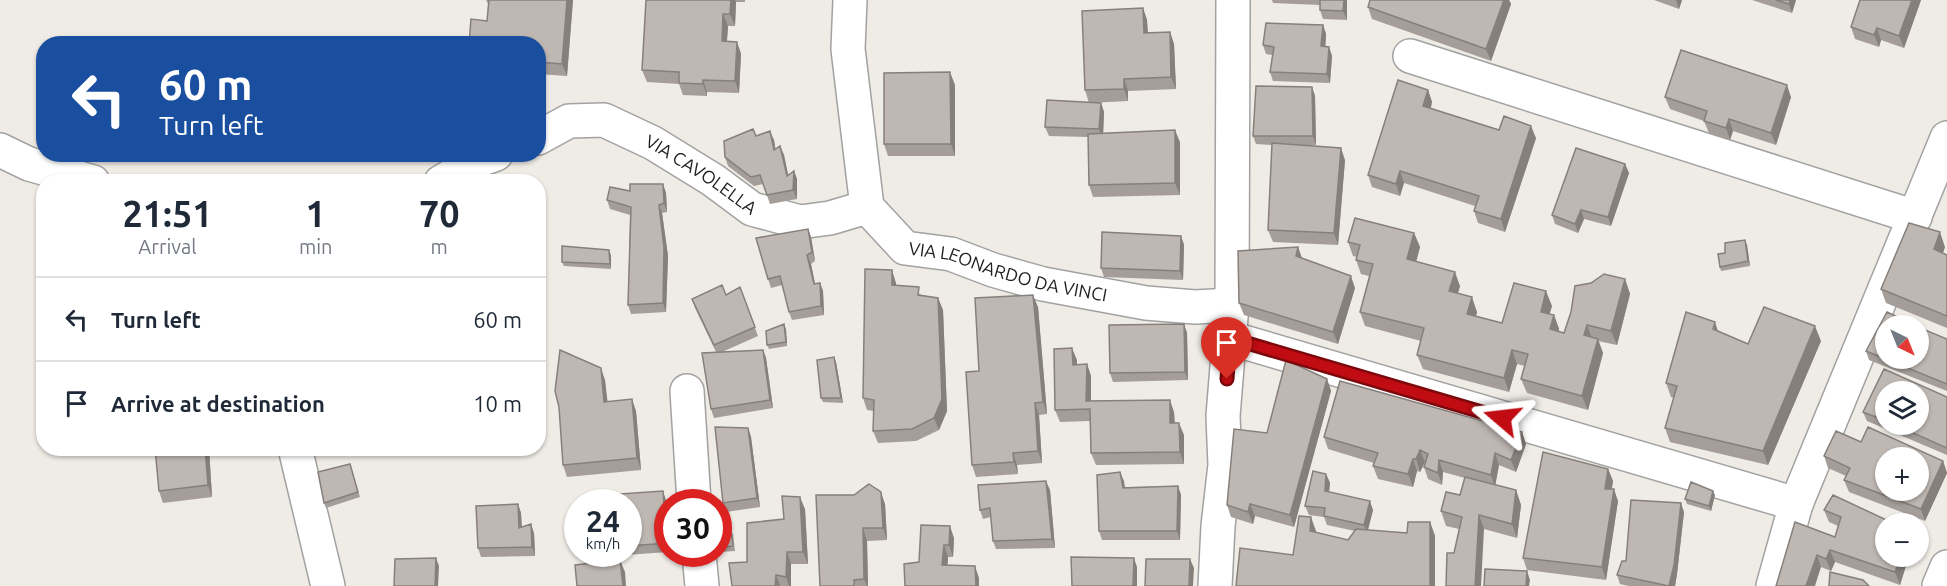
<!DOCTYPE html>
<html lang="en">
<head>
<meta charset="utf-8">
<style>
	:root { --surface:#fff; --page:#f2f2f3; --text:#1f2937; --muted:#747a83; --line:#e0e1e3 }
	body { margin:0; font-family:Ubuntu,sans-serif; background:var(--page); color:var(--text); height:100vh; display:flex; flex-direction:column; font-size:22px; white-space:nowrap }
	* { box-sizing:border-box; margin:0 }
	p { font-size:20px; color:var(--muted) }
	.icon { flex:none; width:33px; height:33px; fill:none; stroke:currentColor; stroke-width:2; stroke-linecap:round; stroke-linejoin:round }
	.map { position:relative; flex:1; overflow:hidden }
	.panel { position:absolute; left:36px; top:174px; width:510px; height:282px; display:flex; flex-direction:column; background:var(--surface); border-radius:24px; box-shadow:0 2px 4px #0004 }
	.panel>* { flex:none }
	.banner { position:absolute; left:36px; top:36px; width:510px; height:126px; border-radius:24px; box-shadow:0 2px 4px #0004; background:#1a4fa0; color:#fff; overflow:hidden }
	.needle { width:39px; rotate:137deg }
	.buttons { position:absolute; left:1875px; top:315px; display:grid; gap:12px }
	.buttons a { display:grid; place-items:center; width:54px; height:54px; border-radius:50%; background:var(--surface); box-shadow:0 2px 4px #0004; font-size:30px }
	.speed { position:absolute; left:564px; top:489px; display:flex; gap:12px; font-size:30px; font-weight:700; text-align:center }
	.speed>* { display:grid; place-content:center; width:78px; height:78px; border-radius:50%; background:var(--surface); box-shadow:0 2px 4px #0004; line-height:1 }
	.speed small { font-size:15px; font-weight:400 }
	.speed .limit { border:9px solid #d22; background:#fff; color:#111 }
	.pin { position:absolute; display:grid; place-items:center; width:51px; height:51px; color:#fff; margin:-62px -26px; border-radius:50% 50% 50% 0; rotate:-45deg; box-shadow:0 0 6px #0007 }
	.pin .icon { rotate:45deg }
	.me { position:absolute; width:66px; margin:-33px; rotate:287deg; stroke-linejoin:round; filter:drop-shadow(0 0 4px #0008) }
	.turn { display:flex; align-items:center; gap:21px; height:126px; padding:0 24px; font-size:27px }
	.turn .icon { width:78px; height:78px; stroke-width:2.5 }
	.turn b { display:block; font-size:42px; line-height:51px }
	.eta { display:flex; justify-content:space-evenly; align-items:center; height:102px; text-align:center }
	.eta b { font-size:36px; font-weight:600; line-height:42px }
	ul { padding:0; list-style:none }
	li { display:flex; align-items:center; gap:18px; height:84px; padding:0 24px; border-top:2px solid var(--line) }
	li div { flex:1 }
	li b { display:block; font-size:22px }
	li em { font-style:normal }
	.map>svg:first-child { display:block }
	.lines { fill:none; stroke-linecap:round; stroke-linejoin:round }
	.minor-casing { stroke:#a2a2a2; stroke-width:36 }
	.minor { stroke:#fff; stroke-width:33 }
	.wall { fill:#a49d99; fill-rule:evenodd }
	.shaded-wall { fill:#86807d }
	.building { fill:#bfb7b2; stroke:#86807d; stroke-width:1.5; fill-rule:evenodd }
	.route-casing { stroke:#7d080c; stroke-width:15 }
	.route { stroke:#c00c12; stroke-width:10 }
	.labels { text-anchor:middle; stroke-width:4.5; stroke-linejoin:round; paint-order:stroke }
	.street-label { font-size:18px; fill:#1e1e1e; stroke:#fff }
</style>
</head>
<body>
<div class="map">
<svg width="1947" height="586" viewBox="0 0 1947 586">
	<rect width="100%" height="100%" fill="#efebe5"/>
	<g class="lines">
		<defs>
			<g id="minor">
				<path id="s1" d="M850 0 848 49 867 207 905 248 951 254 993 270 1043 284 1146 303 1195 307 1232 305"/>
				<path d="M1410 56 1915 217"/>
				<path id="s2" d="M538 138 569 121 604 120 653 143 713 180 752 209 800 222 830 218 867 207"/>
				<path d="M0 150 29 164 93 182"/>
				<path d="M441 182 477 161 496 154"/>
				<path d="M1230 338 1796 504"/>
				<path d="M687 391 694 502"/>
				<path d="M295 448 328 586"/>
				<path d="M699 554 702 586"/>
				<path d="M1215 586 1218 526 1225 465 1223 416 1232 305 1233 0"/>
				<path d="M1773 586 1796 504 1947 138"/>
				<path d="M1939 586 1947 567"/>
			</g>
		</defs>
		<use href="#minor" class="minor-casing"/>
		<use href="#minor" class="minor"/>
	</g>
	<path class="wall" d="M486 0H573L567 76 538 74V44L487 21 488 4Z
		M646 0H745V2H736L735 26H728L727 41 737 42 741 54 739 93 707 92V96L683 95 679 84 647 82 642 70Z
		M1272 0H1347V20L1323 19 1320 10V5L1273 3Z
		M1370 0H1509L1511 4 1491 61 1372 19 1368 7Z
		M1654 0H1682L1679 9Z
		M1752 0H1796L1792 13Z
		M1921 0 1904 48 1881 40 1879 47 1855 39 1851 27Z
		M1143 8 1147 20 1148 32H1170L1174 44 1176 89 1128 91V101L1089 103 1085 90Z
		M1323 25 1326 34 1325 47H1329L1332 56 1330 83 1273 81 1270 72 1272 55 1266 54 1263 45Z
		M955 85V156H888L884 144Z
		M1312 87 1315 96 1316 145H1301L1345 160 1338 245 1273 242 1268 230 1272 145 1256 144 1253 136Z
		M1428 90 1432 102 1431 108 1499 130 1536 138 1505 232 1478 223 1474 211 1475 206 1404 183 1400 196 1372 187 1368 175Z
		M1665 97H1791L1776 145 1733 131 1730 140 1709 133 1704 121 1670 109Z
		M1101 103 1104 112 1103 133 1180 142V195L1093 197 1089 185 1088 137 1049 136 1045 127Z
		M756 136 774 140 775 149 780 146 784 155 788 175 794 171 797 179V199L770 204 763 184 754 186 728 166 725 157Z
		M1625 164 1629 173 1611 226 1584 219 1578 233 1555 224 1552 215Z
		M663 184 666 193 667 212 662 213 668 256 666 312 631 314 628 305 630 215 610 209 607 200 630 191Z
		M808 229 811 237 815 261 811 264 815 284 820 283 823 291 824 315 792 320 789 312 782 285 771 288 768 279Z
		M1414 233 1420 247 1416 261 1460 286 1458 293 1477 312 1476 316 1502 323 1552 306 1549 314 1554 315 1559 329V332L1564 333 1625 279 1630 294 1617 345 1598 341 1603 353 1588 410 1527 393 1521 379 1525 366 1517 364 1509 392 1423 369 1417 355 1421 341 1365 326 1360 312 1369 276 1361 274 1356 260 1357 257 1353 256 1348 242Z
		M1181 236 1184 245 1183 280 1104 277 1101 268Z
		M1747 245 1750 266 1721 271 1720 267 1725 253Z
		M1298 247 1302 258 1355 288 1338 344 1244 315 1239 303Z
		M1945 247 1943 253 1947 255V328L1886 303 1881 289Z
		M611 255V269L564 266 562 262Z
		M896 283V285L922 295 938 298 943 310 947 411 939 430 916 441 878 443 873 431 874 411 867 410 863 398Z
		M740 287 758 336 722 352 763 350 766 358 773 408 714 418 711 409 716 352 695 308 692 299 726 295Z
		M1038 307 1047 414 1039 415 1042 463 1017 465 1018 474 976 477 972 465 979 371Z
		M1184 324 1187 333 1188 380 1113 382 1110 373Z
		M786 329 787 346 769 349 767 345Z
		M1718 331 1748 344 1821 341 1768 465 1670 442 1665 428 1674 398 1671 397 1666 383Z
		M1947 339V391L1869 360 1866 351Z
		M1077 360V364H1087L1091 376V401L1174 412 1175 423 1184 435V464L1096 465 1091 453 1090 421 1060 422 1055 410Z
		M836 362 843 403 823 402 821 398Z
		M1884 369 1947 397V455L1867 421 1863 412ZM1886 392H1918V424H1886Z
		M1327 379 1331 391 1294 527 1255 516 1253 524 1231 517 1227 505 1267 433Z
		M605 380 607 402 636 411 641 470 567 477 563 465Z
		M748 428 751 437 760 507 726 512 723 503Z
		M1522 432 1526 444 1516 472 1499 465 1495 485 1516 490 1521 505 1517 538 1484 529 1454 553 1459 529 1446 526 1441 511 1460 495 1465 478 1443 472 1442 485 1428 479 1424 467 1425 463V462L1420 472 1417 471 1413 487 1378 479 1373 466 1374 463 1328 449 1324 437Z
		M1861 442 1943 461 1947 473 1925 521 1849 492 1844 480 1846 476 1828 468 1824 456Z
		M209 448 212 497 163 503 159 491Z
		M350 464 360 497 326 508 324 503Z
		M1608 469 1613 481 1612 489 1618 501 1606 580 1527 570 1523 558Z
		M1120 472 1125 487 1178 486 1181 495 1180 540H1102L1099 531Z
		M1326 474 1330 483 1329 492 1373 510 1368 530 1407 533 1430 522 1435 536V586H1236L1293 555 1316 531V532L1348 540 1355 531 1327 525 1324 517 1309 515 1305 506Z
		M1050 490 1055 548 996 549 993 541 991 517 983 519 980 510Z
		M816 495 885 504 887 540 867 541 868 586H820Z
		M1715 495 1711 511 1687 504 1685 499Z
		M1833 495 1886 556H1909L1900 585 1835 562 1831 571 1821 567 1776 586 1835 537 1838 526 1829 522 1824 510Z
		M666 500 667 520 668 552 598 557 597 554H628V502Z
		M518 504 521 513 522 527 534 533 535 556 481 557 478 548Z
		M805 509 808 564H791V586H732L747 562 784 519Z
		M1684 512 1677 574 1675 586H1629L1620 584 1617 575 1626 561Z
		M718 530 733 534 735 551 720 552 718 548Z
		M954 538 953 557H948L947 565 979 578 919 562Z"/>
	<path class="shaded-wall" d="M567 0H573L567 76 562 64Z
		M731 0H735L736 2 735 26 730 14Z
		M1344 0H1347V20L1343 11Z
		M1504 0H1509L1511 4 1491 61 1486 49Z
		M1676 0H1682L1679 9Z
		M1790 0H1796L1792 13 1789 4Z
		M1912 0H1921L1904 48 1899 36Z
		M1143 8 1147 20 1148 45 1144 33Z
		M723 14 728 26 726 53 722 41Z
		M1323 25 1326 34 1325 55 1321 46Z
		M1877 28 1881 40 1879 47 1874 35Z
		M1170 32 1174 44 1176 89 1171 77Z
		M737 42 741 54 739 93 735 81Z
		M1329 47 1332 56 1330 83 1327 74Z
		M950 72 955 85V156L951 144Z
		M1124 79 1128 91V101L1124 89Z
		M703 80 707 92V96L703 84Z
		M1787 85 1791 97 1776 145 1771 133Z
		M1312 87 1315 96 1316 145 1313 136Z
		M1428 90 1432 102 1428 118 1423 106Z
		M1101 103 1104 112 1103 138 1099 129Z
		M1729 119 1733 131 1730 140 1726 128Z
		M1531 126 1536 138 1505 232 1501 219Z
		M1175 130 1180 142V195L1175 183Z
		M770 131 774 140 777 158 774 150Z
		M780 146 784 155 790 184 787 176Z
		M1341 148 1345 160 1338 245 1334 233Z
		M1625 164 1629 173 1611 226 1608 217Z
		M794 171 797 179V199L793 190Z
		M1400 171 1404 183 1400 196 1396 184Z
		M663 184 666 193 667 212 664 203Z
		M659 205 662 213 668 256 666 312 663 303Z
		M1581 210 1584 219 1578 233 1575 224Z
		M808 229 811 237 815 261 812 252Z
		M1940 232 1945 247 1939 263 1934 249Z
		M1414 233 1420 247 1413 274 1407 259Z
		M1181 236 1184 245 1183 280 1180 271Z
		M1745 240 1747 245 1750 266 1748 261Z
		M1298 247 1302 259 1296 256Z
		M609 250 611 255V269L610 264Z
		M538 252 541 259 538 268Z
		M807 255 811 264 817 293 814 284Z
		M892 270 896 283 897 297 892 285Z
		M1455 272 1460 286 1454 306 1449 291Z
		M541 274 546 286 540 328 538 323V296Z
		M1351 276 1355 288 1338 344 1333 332Z
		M1625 279 1630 294 1617 345 1611 331Z
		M820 283 823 291 824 315 821 306Z
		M1546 291 1552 306 1546 326 1541 312Z
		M1033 295 1038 307 1047 414 1043 402Z
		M1472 297 1477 312 1473 328 1467 314Z
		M938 298 943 310 947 411 939 430 934 418Z
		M1554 315 1559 329 1555 343 1550 329Z
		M1715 322 1720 337 1713 329Z
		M784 324 786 329 787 346 786 342Z
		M1184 324 1187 333 1188 380 1185 372Z
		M1587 325 1592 339 1584 335Z
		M1815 326 1821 341 1768 465 1763 451Z
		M1598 339 1603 353 1588 410 1582 396Z
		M1072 348 1077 360V377L1073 365Z
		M763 350 766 358 773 408 770 400Z
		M1512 350 1517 364 1509 392 1504 378Z
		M834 357 836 362 843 403 841 398Z
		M1087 364 1091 376V410L1086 401Z
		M601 368 605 380 609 414 604 402Z
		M1327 379 1331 391 1294 527 1290 515Z
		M632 399 636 411 641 470 637 458Z
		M1170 400 1174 412 1175 435 1170 423Z
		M1035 403 1039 415 1042 463 1038 451Z
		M1179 423 1184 435V464L1180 452Z
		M748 428 751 437 760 507 757 498Z
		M1522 432 1526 444 1516 472 1511 460Z
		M205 448H209L212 497 208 485Z
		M1420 450 1425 462 1420 472 1416 459Z
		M1013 453 1017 465 1018 474 1014 462Z
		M1495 453 1499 465 1495 487 1491 475Z
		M1413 459 1417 471 1413 487 1408 474Z
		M1439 460 1443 472 1442 485 1438 473Z
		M1943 461 1947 473 1925 521 1921 509Z
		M1608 469 1613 481 1609 501 1605 489Z
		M1120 472 1124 481 1126 496 1123 488Z
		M1326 474 1330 483 1328 500 1325 491Z
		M1046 481 1050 490 1055 548 1052 539Z
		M1178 486 1181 495 1180 540 1177 531Z
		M1614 489 1618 501 1606 580 1602 567Z
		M1516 490 1521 505 1517 538 1512 524Z
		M663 491 666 500 668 520H665Z
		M1713 491 1715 495 1711 511 1709 506Z
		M881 492 885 504 887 540 883 528Z
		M800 497 805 509 808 564 803 552Z
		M1370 501 1373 510 1367 533 1364 525Z
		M1681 503 1684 512 1677 574 1675 586H1669Z
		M518 504 521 513 522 537 519 528Z
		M1250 504 1255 516 1253 524 1248 512Z
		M1479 515 1484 529 1481 586H1475Z
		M1311 517 1316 531 1315 545 1310 531Z
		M1430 522 1435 536V586H1430Z
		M531 524 534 533 535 556 532 547Z
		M950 526 954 538 953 557 949 545Z
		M863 528 867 541 868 586H867L864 579Z
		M944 545 948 557 947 577 942 565Z
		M1830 550 1835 562 1831 571 1826 559Z
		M787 552 791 564V586H789L786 577Z
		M1817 555 1821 567 1815 586H1806Z
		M1901 556H1909L1900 585 1895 572Z
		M436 558 439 566 438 586H435Z
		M1134 558 1137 567V586H1133Z
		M1190 559 1194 568 1193 586H1189Z
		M620 560 625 572 626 586H623Z
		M975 566 979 578V586H976Z
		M1527 571 1530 580 1529 586H1526Z
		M776 575 780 586H775Z"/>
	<path class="building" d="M489 0H567L562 64 538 62V44H469L471 19 487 21Z
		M646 0H731L730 14H723L722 41 737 42 735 81 703 80V84L679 83V72L642 70Z
		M1320 0H1344L1343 11 1320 10Z
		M1370 0H1504L1486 49 1368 7Z
		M1776 0H1790L1789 4Z
		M1860 0H1912L1899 36 1877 28 1874 35 1851 27Z
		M1143 8 1144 33 1170 32 1171 77 1124 79V89L1085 90 1082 11Z
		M1266 23 1323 25 1321 46 1329 47 1327 74 1270 72 1274 47 1263 45Z
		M1681 50 1787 85 1771 133 1729 119 1726 128 1704 121 1707 111 1665 97Z
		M950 72 951 144H884V73Z
		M1398 80 1428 90 1423 106 1499 130 1504 116 1531 126 1501 219 1474 211 1479 196 1400 171 1396 184 1368 175Z
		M1256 86 1312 87 1313 136H1253Z
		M1047 100 1101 103 1099 129 1045 127Z
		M753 129 756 136 770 131 774 150 780 146 787 176 794 171 793 190 767 195 760 175 751 177 725 157 724 141Z
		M1175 130V183L1089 185 1088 134Z
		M1272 143 1341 148 1334 233 1268 230Z
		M1576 148 1625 164 1608 217 1581 210 1575 224 1552 215Z
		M630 184H663L664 203 659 205 664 248 663 303 628 305 631 207 607 200 610 187 630 191Z
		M1355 218 1414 233 1407 259 1455 272 1449 291 1472 297 1467 314 1502 323 1514 283 1546 291 1541 312 1554 315 1550 329 1564 333 1571 312 1575 286 1591 283 1604 274 1625 279 1611 331 1587 325 1584 335 1598 339 1582 396 1521 379 1528 354 1512 350 1504 378 1417 355 1424 328 1360 312 1373 264 1356 260 1360 245 1348 242Z
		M1909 223 1940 232 1934 249 1947 255V316L1881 289Z
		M808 229 812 252 807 255 814 284 820 283 821 306 789 312 780 276 768 279 756 238Z
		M1102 232 1181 236 1180 271 1101 268Z
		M1745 240 1748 261 1720 267 1718 254 1725 253V243Z
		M562 246 609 250 610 264 562 262Z
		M1298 247 1296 256 1351 276 1333 332 1239 303 1238 251Z
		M865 269 892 270V285L919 287 918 295 938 298 942 399 934 418 912 429 873 431 874 400 863 398Z
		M538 273 541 274 538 296Z
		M722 285 726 295 740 287 755 327 714 345 692 299Z
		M1033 295 1043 402 1035 403 1038 451 1013 453 1014 462 972 465 966 372 979 371 975 298Z
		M1764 307 1815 326 1763 451 1665 428 1677 386 1666 383 1686 312 1715 322 1713 329 1748 344Z
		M1887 312 1916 326H1886V358H1918V327L1947 339V384L1866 351Z
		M784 324 786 342 767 345 766 331Z
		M1184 324 1185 372 1110 373 1109 325Z
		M1072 348 1073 365 1087 364 1086 401 1170 400V423H1179L1180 452 1091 453 1090 409 1055 410 1054 349Z
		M560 350 601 368 604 402 632 399 637 458 563 465 559 407 555 391Z
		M763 350 770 400 711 409 702 353Z
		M834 357 841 398H821L817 360Z
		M1286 360 1327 379 1290 515 1250 504 1248 512 1227 505 1234 429 1267 433Z
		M1884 369 1947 397V448L1893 424H1918V392H1886V421L1863 412Z
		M1340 381 1522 432 1511 460 1495 453 1491 475 1439 460 1438 473 1424 467 1428 454 1420 450 1416 459H1413L1408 474 1373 466 1378 453 1324 437Z
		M715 427 748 428 757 498 723 503Z
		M1868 427 1943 461 1921 509 1844 480 1850 468 1824 456 1836 431 1861 442ZM1886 458H1918V490H1886Z
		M155 448H205L208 485 159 491Z
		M1543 452 1608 469 1605 489H1614L1602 567 1523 558Z
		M350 464 358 492 324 503 318 472Z
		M1313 471 1326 474 1325 491 1370 501 1364 525 1324 516 1325 508 1305 506Z
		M1120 472 1123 488 1178 486 1177 531H1099L1097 475Z
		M1465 477 1516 490 1512 524 1479 515 1475 586H1446L1447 553H1454L1462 517 1441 511 1446 492 1460 495Z
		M1046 481 1052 539 993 541 990 508 980 510 978 485Z
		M1691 482 1713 491 1709 506 1685 499Z
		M869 484 881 492 883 528H863L864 579 854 580V586H820L816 495H854Z
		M663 491 665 520H668V543L628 546V502H591V496Z
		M1833 495 1895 524H1886V556H1901L1895 572 1830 550 1826 559 1817 555 1806 586H1776L1795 522 1835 537 1841 517 1824 510Z
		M782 496 800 497 803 552H787L786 577 776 575 775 586H732L729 563 747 562V523L784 519Z
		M1631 500 1681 503 1674 565 1669 586 1617 575 1622 561H1626Z
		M518 504 519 528 531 524 532 547 478 548 476 506Z
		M1299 516 1311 517 1310 531 1348 540 1356 529 1407 533 1408 522H1430V586H1236L1240 548 1293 555Z
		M921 525 950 526 949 545H944L942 565 975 566 976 586H905L904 564 919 562Z
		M731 529 733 546 718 548V530Z
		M1071 557 1134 558 1133 586H1072Z
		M436 558 435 586H394L395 559Z
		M1146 559H1190L1189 586H1145Z
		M620 560 623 586H577L575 565Z
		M1485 569 1527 571 1526 586H1484Z
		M1830 572 1863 580 1869 586H1829Z"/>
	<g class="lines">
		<defs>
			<path id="route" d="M1227 379 1230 338 1502 418"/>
		</defs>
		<use href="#route" class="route-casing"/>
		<use href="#route" class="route"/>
	</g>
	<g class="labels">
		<g class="street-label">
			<text dy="6" stroke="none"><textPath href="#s2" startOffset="182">VIA CAVOLELLA</textPath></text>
			<text dy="6" stroke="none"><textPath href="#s1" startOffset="370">VIA LEONARDO DA VINCI</textPath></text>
		</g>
	</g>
</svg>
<div class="buttons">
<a><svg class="needle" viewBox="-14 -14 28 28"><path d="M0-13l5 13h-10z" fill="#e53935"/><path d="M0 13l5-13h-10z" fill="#747a83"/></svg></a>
<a><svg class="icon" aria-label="layers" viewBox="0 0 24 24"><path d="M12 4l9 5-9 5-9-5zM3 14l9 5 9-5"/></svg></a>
<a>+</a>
<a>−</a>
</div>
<div class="speed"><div>24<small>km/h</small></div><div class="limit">30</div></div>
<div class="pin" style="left:1227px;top:379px;background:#d93025"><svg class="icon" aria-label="arrive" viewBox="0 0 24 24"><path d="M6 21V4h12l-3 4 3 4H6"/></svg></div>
<svg class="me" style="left:1502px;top:418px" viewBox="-20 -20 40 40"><path d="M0-17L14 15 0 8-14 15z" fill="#c00c12" stroke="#fff" stroke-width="4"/></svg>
<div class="banner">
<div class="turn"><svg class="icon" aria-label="left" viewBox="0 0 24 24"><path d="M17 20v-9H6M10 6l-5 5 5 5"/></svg><div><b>60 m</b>Turn left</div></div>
</div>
<section class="panel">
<div class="eta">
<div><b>21:51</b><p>Arrival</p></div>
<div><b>1</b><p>min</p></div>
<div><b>70</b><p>m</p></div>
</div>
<ul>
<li><svg class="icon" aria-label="left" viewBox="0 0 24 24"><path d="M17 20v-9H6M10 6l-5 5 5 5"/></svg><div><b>Turn left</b></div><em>60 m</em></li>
<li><svg class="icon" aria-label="arrive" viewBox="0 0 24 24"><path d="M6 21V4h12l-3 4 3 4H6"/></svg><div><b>Arrive at destination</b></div><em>10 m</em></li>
</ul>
</section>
</div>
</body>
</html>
